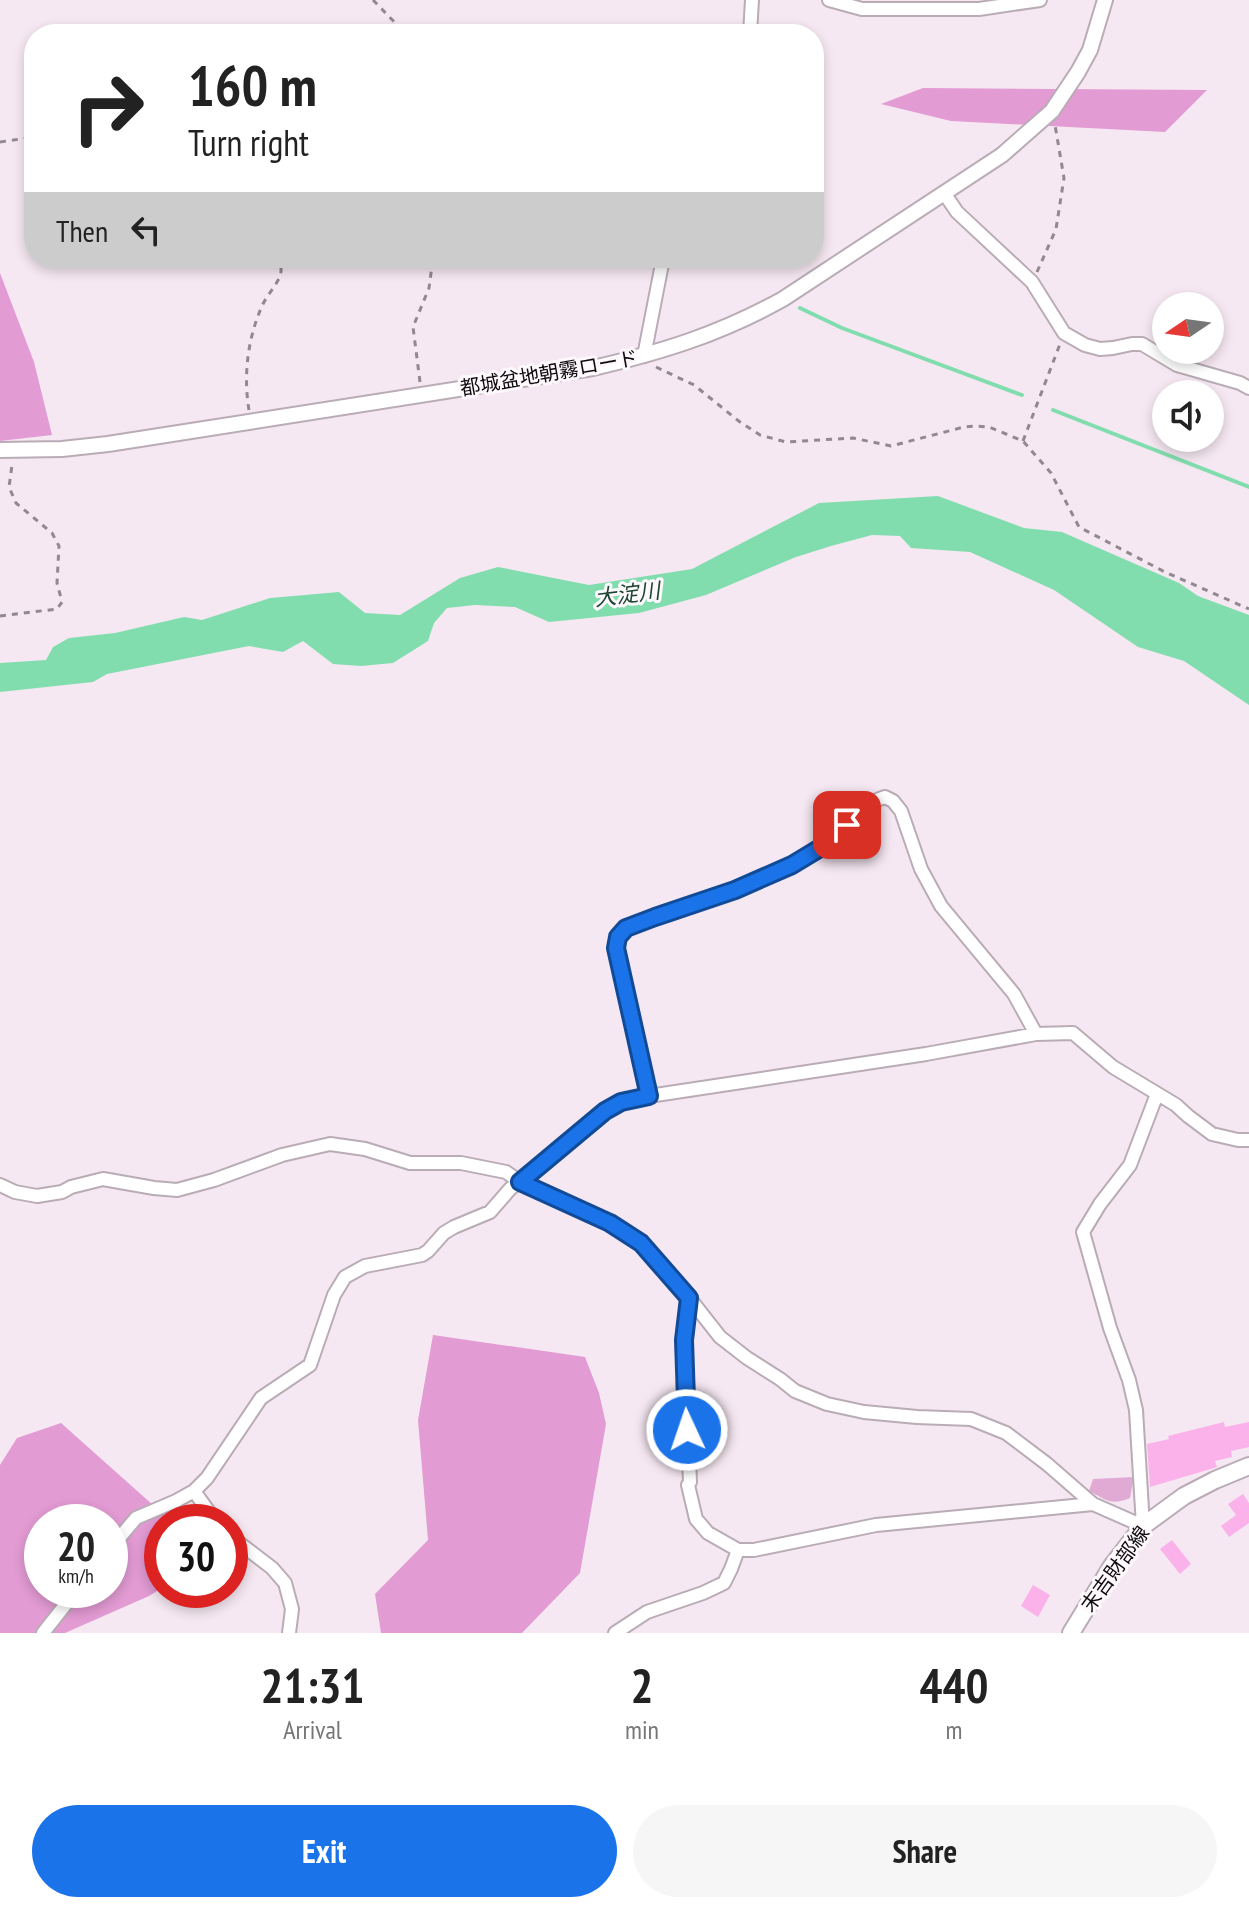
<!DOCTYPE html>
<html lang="en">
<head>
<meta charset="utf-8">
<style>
	:root { --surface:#fff; --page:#f6f6f6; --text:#222; --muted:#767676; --accent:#1a73e8 }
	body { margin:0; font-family:"PT Sans Narrow","Noto Sans JP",sans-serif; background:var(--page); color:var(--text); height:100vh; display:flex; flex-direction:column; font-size:30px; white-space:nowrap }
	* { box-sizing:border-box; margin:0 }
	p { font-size:26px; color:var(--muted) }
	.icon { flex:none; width:44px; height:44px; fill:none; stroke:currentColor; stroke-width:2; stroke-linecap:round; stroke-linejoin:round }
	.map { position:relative; height:1633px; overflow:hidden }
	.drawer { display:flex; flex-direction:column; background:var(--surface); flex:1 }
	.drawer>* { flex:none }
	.guide { position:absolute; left:24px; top:24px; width:800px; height:244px; border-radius:32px; box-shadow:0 4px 12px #0003; background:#fff; color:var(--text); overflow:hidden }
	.needle { width:52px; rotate:257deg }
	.buttons { position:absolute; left:1152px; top:292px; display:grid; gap:16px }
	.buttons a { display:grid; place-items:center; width:72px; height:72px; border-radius:50%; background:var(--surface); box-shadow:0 4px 12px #0003; font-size:40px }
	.speed { position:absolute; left:24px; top:1504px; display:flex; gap:16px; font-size:40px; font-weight:700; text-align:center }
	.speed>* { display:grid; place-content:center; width:104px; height:104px; border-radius:50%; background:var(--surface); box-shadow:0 4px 12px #0003; line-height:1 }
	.speed small { font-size:20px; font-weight:400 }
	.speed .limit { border:12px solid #d22; background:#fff; color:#111 }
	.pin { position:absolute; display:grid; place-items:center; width:68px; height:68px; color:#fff; margin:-34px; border-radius:16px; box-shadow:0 4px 12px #0006 }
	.me { position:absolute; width:88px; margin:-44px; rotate:357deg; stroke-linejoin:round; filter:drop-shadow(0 0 6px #0008) }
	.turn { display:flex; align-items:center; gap:28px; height:168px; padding:0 32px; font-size:36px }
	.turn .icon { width:104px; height:104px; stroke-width:2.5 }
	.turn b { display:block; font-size:56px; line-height:68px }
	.then { display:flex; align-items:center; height:76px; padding:0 32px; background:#0003; gap:16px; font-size:30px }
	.eta { display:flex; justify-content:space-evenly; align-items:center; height:136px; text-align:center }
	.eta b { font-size:48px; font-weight:800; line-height:56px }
	.action { display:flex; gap:16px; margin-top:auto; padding:16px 32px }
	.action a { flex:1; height:92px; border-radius:48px; background:var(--accent); color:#fff; font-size:32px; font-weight:800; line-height:92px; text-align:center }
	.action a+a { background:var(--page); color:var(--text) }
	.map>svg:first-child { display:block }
	.green { fill:#e1aad5 }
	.forest { fill:#e29bd3; fill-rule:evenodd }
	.water { fill:#82ddae }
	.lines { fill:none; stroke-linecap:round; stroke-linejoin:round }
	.stream { stroke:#82ddae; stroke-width:4 }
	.building { fill:#fbb2eb }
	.minor-casing { stroke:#b9acb6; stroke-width:16 }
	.tertiary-casing { stroke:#b9acb6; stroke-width:18 }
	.secondary-casing { stroke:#b9acb6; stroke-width:20 }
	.path { stroke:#92888f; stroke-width:3; stroke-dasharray:6 6; stroke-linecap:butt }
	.minor { stroke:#fff; stroke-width:12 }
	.tertiary { stroke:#fff; stroke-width:14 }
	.secondary { stroke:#fff; stroke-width:16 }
	.route-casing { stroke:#114b97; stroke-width:20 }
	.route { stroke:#1a73e8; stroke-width:14 }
	.labels { text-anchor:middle; stroke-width:6; stroke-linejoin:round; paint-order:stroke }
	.street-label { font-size:20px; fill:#0e0a0d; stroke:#fdf8fc }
	.water-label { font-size:22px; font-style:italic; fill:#1e4532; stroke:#fdf8fc }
</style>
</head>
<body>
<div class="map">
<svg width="1249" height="1633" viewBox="0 0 1249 1633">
	<rect width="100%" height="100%" fill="#f6e8f2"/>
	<path class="green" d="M1134 1477 1130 1498C1111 1506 1107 1500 1089 1491L1093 1479Z"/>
	<path class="forest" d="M923 88 1207 90 1165 132 951 121 881 104Z
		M0 273 34 362 52 435 0 441Z
		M433 1335 585 1357 599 1393 606 1424 580 1573 522 1633H381L375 1594 428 1540 418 1420Z
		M61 1423 172 1522H162V1588L149 1596 65 1633H0V1465L17 1438ZM42 1522H110V1590H42Z"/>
	<path class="water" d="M938 496 1024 528 1062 532 1179 583 1198 596 1249 615V705L1184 661 1138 647 1054 590 970 552 911 548 900 536 872 535 831 546 796 557 706 595 639 613 549 622 515 607 475 605 447 608 434 623 428 641 393 663 361 666 333 664 303 641 283 652 249 646 107 674 93 682 0 692V663L46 660 53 647 69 638 115 633 184 617 202 620 270 598 339 592 365 613 400 615 460 578 498 567 589 585 692 569 819 503Z"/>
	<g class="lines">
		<path class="stream" d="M800 308 842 328 1022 395
			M1053 410 1249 487"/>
	</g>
	<path class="building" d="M1224 1422 1225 1427 1249 1422V1447L1231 1451 1232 1457 1215 1461 1217 1467 1214 1468 1150 1487 1147 1444 1169 1439 1168 1436Z
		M1243 1494 1249 1503V1523L1229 1537 1221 1526 1236 1515 1228 1504Z
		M1172 1540 1191 1564 1180 1574 1160 1549Z
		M1033 1585 1050 1595 1038 1617 1021 1606Z"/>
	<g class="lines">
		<defs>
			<path id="minor" d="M829 0 862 9H979L1040 0
				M750 34 752 0
				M944 193 957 212 1032 282 1064 333 1085 345 1100 349 1113 348 1132 344H1142L1177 365 1240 383 1249 388
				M644 356 662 264 667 258
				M649 1096 616 948C617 945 617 939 619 936 629 919 711 899 733 890 764 879 795 865 822 847 844 832 860 804 885 797L893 801 901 811 921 869 941 906 1014 994 1036 1034
				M0 1185 15 1192 37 1196 62 1192 71 1187 103 1179 154 1188 177 1190 214 1180 282 1155 330 1144 365 1149 410 1163H461L506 1172 520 1182 610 1223 641 1243 687 1295 720 1337 747 1358 780 1379 795 1391 827 1404 864 1412 917 1417 971 1419 1006 1433 1047 1464 1093 1504 1143 1526 1136 1410 1129 1380 1110 1328 1083 1232 1100 1204 1130 1165 1157 1094
				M689 1298 684 1340 690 1482 688 1485 696 1519 708 1533 738 1550H754L876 1525 1093 1504
				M194 1491 216 1522
				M230 1536 272 1568 285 1583 292 1609 289 1633
				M110 1549 136 1518 176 1501 194 1491 207 1478 261 1398 310 1365 334 1295 345 1277 365 1266 422 1255 428 1251 444 1233 454 1227 490 1212 510 1189 605 1111 621 1102 649 1096 926 1054 1036 1034 1073 1033 1113 1067 1176 1105 1188 1116 1212 1134 1238 1140H1249
				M43 1633 77 1590
				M615 1633 647 1612 703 1593 724 1583 731 1569 738 1550"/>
			<path id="tertiary" d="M0 450 62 449 108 444 593 368C662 352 720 334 783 299L1002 155 1052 111 1078 72 1090 50 1105 0"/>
			<path id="secondary" d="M1071 1633 1112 1566 1143 1526 1184 1496 1215 1480 1249 1466"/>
		</defs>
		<use href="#minor" class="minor-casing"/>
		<use href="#tertiary" class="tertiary-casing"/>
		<use href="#secondary" class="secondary-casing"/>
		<path class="path" d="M373 0 406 34
			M0 142 34 137
			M1037 272 1056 229 1064 178 1055 125
			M656 367 694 385 740 422 760 435 786 442 853 438 891 446 964 427 977 426 989 427 1023 441 1051 473 1079 527 1165 572 1249 609
			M420 382 413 327 429 288 433 258
			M249 410C243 375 248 336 263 304 268 294 276 286 280 276 282 270 281 264 278 258
			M1023 441 1060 344
			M0 616 57 609 62 602 57 583 59 546 52 533 16 503 9 487 12 465"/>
		<use href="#minor" class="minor"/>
		<use href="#tertiary" class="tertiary"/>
		<use href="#secondary" class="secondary"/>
	</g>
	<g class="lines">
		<defs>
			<path id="route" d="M687 1430 684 1340 689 1298 641 1243 610 1223 520 1182 605 1111 621 1102 649 1096 616 948 618 937 626 928 655 917 735 890 792 865 825 845 847 825"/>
		</defs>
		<use href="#route" class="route-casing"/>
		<use href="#route" class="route"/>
	</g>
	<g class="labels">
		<g class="street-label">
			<text transform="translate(549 373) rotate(-10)" y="7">都城盆地朝霧ロード</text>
			<text transform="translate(1115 1569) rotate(-54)" y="7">末吉財部線</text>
		</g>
		<g class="water-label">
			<text transform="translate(627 594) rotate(-7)" y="8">大淀川</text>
		</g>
	</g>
</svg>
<div class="buttons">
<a><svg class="needle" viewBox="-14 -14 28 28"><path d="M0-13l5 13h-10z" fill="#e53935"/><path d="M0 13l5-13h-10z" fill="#767676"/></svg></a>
<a><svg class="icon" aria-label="sound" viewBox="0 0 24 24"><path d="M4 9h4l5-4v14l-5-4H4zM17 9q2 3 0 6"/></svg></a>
</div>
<div class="speed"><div>20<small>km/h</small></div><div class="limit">30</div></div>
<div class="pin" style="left:847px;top:825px;background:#d93025"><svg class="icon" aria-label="arrive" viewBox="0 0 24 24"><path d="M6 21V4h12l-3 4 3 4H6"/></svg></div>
<svg class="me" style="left:687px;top:1430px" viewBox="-20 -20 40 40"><circle r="17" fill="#1a73e8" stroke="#fff" stroke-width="3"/><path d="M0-11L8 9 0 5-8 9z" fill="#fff"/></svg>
<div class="guide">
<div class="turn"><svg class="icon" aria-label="right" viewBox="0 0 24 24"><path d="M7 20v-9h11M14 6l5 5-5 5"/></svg><div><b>160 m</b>Turn right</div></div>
<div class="then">Then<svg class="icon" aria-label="left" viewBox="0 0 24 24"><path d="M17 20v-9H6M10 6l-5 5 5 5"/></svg></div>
</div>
</div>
<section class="drawer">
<div class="eta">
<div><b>21:31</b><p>Arrival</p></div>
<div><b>2</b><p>min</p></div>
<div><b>440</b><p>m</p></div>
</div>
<div class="action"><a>Exit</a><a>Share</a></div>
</section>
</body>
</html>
